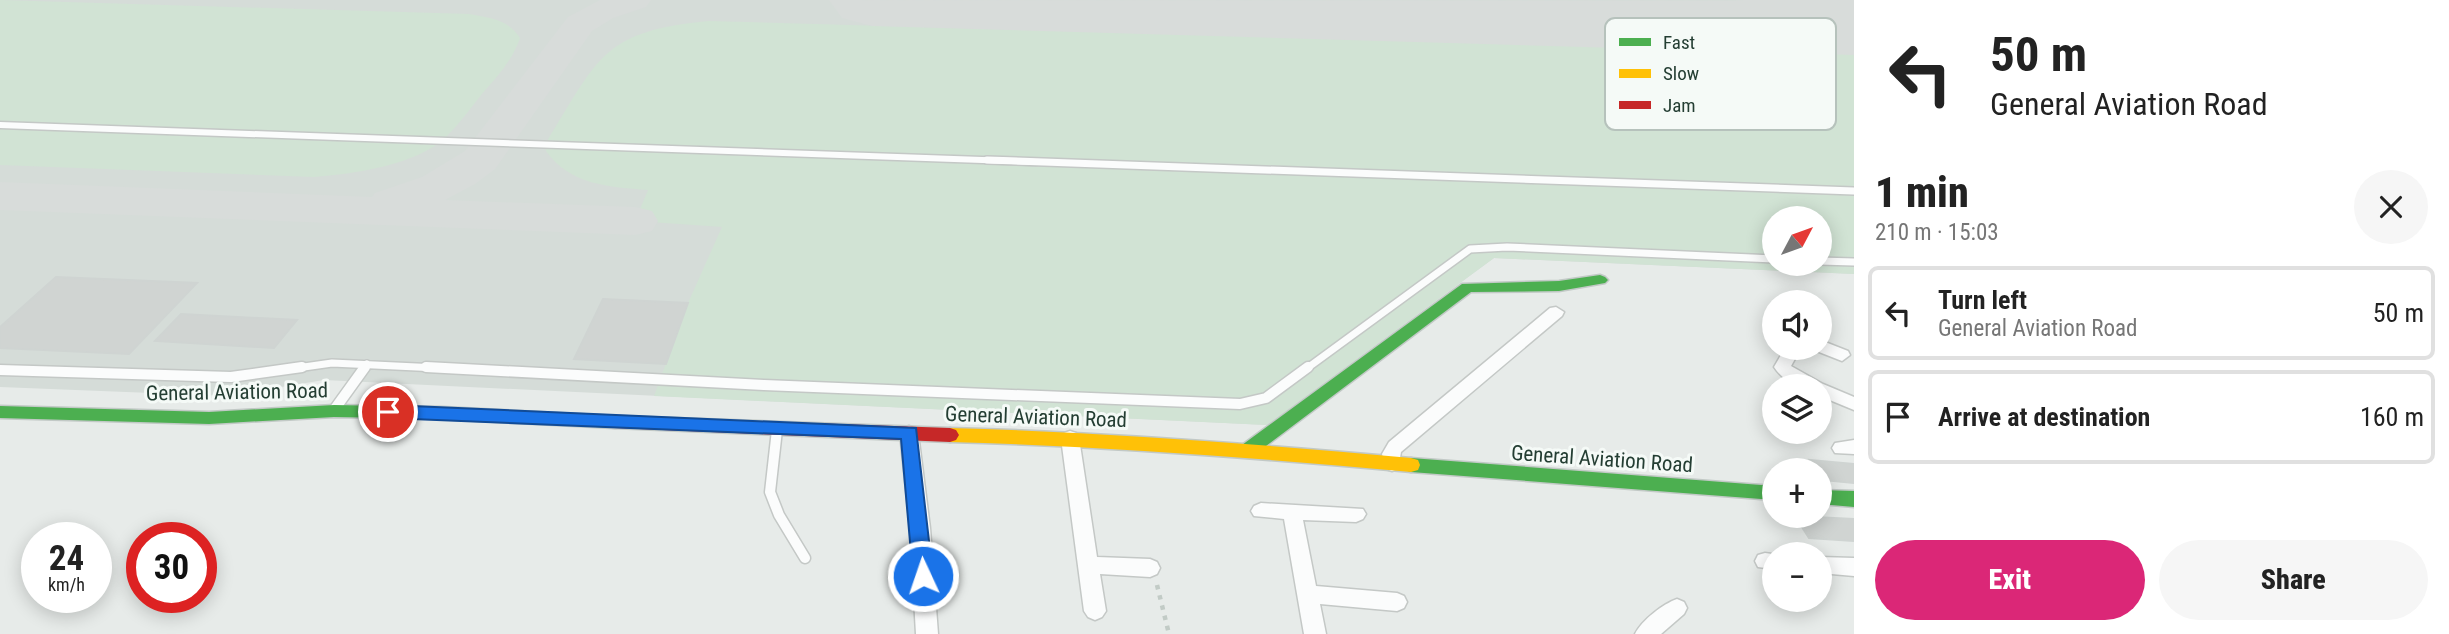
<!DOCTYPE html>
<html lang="en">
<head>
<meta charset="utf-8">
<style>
	:root { --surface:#fff; --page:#f6f6f6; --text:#222; --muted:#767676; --line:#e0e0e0; --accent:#db2777 }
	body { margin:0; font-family:"Roboto Condensed",sans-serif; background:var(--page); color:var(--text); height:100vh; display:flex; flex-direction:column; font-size:26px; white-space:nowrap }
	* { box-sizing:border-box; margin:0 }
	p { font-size:23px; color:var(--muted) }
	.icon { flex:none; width:38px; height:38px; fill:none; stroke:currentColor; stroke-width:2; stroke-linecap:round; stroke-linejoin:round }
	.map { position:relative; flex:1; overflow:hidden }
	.drawer { display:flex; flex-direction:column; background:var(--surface); width:595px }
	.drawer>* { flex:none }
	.hud { background:#fff; color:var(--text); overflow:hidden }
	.needle { width:46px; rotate:49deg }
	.fabs { position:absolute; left:1762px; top:206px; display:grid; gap:14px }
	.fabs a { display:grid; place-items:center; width:70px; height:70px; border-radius:50%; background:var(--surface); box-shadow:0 4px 18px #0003; font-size:35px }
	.speed { position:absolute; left:21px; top:522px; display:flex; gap:14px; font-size:35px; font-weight:700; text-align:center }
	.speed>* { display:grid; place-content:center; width:91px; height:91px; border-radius:50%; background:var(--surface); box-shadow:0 4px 18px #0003; line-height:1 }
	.speed small { font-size:18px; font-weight:400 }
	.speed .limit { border:10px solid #d22; background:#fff; color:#111 }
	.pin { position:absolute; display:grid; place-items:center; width:60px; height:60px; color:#fff; margin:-30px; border:4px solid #fff; border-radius:50%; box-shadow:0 2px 7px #0007 }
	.me { position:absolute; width:77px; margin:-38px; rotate:357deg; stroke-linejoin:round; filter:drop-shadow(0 0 5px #0008) }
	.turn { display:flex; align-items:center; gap:24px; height:147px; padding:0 21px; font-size:32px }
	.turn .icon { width:91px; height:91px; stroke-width:2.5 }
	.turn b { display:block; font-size:49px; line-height:60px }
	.round { display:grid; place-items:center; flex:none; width:74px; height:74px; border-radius:37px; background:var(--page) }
	.summary { display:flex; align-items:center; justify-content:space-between; height:119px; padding:0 21px }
	h1 { font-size:42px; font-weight:800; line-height:52px }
	.cta { display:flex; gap:14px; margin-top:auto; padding:14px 21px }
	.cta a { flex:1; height:80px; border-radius:42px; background:var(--accent); color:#fff; font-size:28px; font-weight:800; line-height:80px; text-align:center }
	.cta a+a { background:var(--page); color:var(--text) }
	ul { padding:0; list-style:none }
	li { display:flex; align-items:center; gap:21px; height:94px; margin:0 14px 10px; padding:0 7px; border:4px solid var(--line); border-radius:10px }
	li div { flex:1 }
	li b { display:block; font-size:26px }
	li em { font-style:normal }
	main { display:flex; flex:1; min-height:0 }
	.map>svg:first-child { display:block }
	.built { fill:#d5dcd8; fill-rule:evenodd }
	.green { fill:#d1e3d4; fill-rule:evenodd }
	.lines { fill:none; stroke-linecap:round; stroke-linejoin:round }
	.taxiway { fill:#d8dcda; fill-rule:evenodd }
	.runway { fill:#d8dcda; fill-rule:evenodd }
	.building { fill:#d0d4d2; stroke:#cfd4d2; stroke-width:2 }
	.lane-far2-casing { stroke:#c4c8c6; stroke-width:9 }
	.lane-far1-casing { stroke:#c4c8c6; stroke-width:10 }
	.lane-casing { stroke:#c4c8c6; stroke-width:13 }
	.street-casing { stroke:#c4c8c6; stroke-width:3 }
	.fast-casing { stroke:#c2c9c6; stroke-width:3 }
	.slow-casing { stroke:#c2c9c6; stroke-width:3 }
	.jam-casing { stroke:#c2c9c6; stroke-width:3 }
	.path { stroke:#c2cbc6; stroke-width:4.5; stroke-dasharray:4.5 6; stroke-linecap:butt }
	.lane-far2 { stroke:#fbfcfc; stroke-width:6 }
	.lane-far1 { stroke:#fbfcfc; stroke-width:7 }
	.lane { stroke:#fbfcfc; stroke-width:10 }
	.street { fill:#fbfcfc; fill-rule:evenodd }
	.fast { fill:#4caf50; fill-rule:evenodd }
	.slow { fill:#ffc107; fill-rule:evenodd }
	.jam { fill:#c62828; fill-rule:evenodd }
	.route { fill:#1a73e8; stroke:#114b97; stroke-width:2 }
	.labels { text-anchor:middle; stroke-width:6; stroke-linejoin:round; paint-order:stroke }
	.street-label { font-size:21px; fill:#243e33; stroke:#f5faf7 }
	.key { fill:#f5faf7; stroke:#b6c2bc; stroke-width:2 }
	.key-label { font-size:19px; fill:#243e33 }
</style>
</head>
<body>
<main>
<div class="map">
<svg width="1854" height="634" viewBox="0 0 1854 634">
	<rect width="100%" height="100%" fill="#e7ebe9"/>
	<path class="built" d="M0 0H1854V274L1494 258 1267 425 324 380 227 396 0 387ZM1774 219H1820V264H1774Z"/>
	<path class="green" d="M0 0 469 14C490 18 508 19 520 38 512 61 497 77 481 95 470 109 459 124 446 137 417 165 353 174 314 177L0 165Z
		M709 21 1854 53V274L1494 258 1267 425 654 396 688 303 722 227 635 221 648 190C609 187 570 185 546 151L547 141C599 57 603 31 709 21ZM1774 219H1820V264H1774Z"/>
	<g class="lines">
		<path class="taxiway" d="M600 0H651L646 7 613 18 592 31 495 169 475 184 445 200 635 207 652 211 658 221 652 231 635 235 0 210V182L372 197 375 193 422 177 465 151 568 17Z
			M1744 0H1854V13L1596 30 1584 27 1579 20 1584 13 1596 10Z"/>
		<path class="runway" d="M829 0 1854 1V55L872 26 842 18Z"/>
	</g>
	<path class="building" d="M56 277 197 283 129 354 0 348V327Z
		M603 299 688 303 666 364 574 359Z
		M181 314 297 320 274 348 155 341Z
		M1810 460 1854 464V483L1824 480 1820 471Z
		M1795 516 1854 519V541L1809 538Z"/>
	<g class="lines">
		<defs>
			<path id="lane-far2" d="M0 125 1036 162"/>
			<path id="lane-far1" d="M987 160 1854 191
				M1820 261 1854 262
				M290 369 332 363 459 369
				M364 369 367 364
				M1306 369 1470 249 1507 247 1774 259"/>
			<path id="lane" d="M426 367 764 385 1240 404 1266 398 1308 367
				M0 370 231 377 302 367
				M334 410 365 367
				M777 430 770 492 779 515 805 558"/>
			<path id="street" d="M1556 307 1564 312 1562 316 1401 452 1398 469 1392 471 1386 469 1382 454 1389 442 1550 308Z
				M1820 340 1848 351 1850 355 1842 361 1814 350 1820 348Z
				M1785 348H1801L1791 366 1823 384 1854 397V410L1820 396V387C1801 387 1785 384 1774 367Z
				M909 426 915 428 918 433 930 528 938 634H916L910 528 900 433 903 428Z
				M1070 431 1076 433 1079 438 1097 557 1150 559 1157 562 1160 568 1157 574 1150 577 1100 574 1106 611 1102 617 1095 620 1088 617 1084 611 1061 438 1064 433Z
				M1854 440V454L1835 453 1832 448 1835 443Z
				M1261 503 1363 509 1366 514 1363 519 1356 522 1303 520 1316 586 1397 593 1404 596 1407 602 1404 608 1397 611 1320 604 1326 634H1304L1284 519 1254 516 1251 511 1254 506Z
				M1765 553 1780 555H1774V569L1758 567 1755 561 1758 555Z
				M1820 557 1854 558V576L1820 573Z
				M1677 599 1684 602 1687 608 1684 614 1661 634H1635C1642 620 1663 604 1677 599Z"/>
			<path id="fast" d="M1600 275 1605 277 1608 280 1605 283 1559 291 1471 292 1254 455 1248 457 1242 455 1239 450 1242 445 1462 284 1559 281Z
				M334 405 442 407 615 416 621 417 624 422 621 427 615 428 442 419 334 417 209 424 0 418V406L209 412Z
				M1411 458 1774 486V500L1411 472 1404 470 1402 465 1404 460Z
				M1820 490 1854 491V507L1820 504Z"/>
			<path id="slow" d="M950 428C1104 432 1257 444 1411 458L1418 460 1420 465 1418 470 1411 472C1257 458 1104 446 950 442L944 440 941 435 944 430Z"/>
			<path id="jam" d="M615 416 950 428 956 430 959 435 956 440 950 442 615 428 609 427 606 422 609 417Z"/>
		</defs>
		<use href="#lane-far2" class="lane-far2-casing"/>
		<use href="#lane-far1" class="lane-far1-casing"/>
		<use href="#lane" class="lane-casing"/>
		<use href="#street" class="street-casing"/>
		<use href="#fast" class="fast-casing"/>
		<use href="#slow" class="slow-casing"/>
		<use href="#jam" class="jam-casing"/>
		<path class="path" d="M1157 585 1169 634"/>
		<use href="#lane-far2" class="lane-far2"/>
		<use href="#lane-far1" class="lane-far1"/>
		<use href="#lane" class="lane"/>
		<use href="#street" class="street"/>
		<use href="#fast" class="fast"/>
		<use href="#slow" class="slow"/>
		<use href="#jam" class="jam"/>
	</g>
	<path class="route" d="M388 405 916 428 933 576 930 582 923 584 916 582 913 576 901 439 388 418 382 416 379 412 382 407Z"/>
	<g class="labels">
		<g class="street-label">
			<text transform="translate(237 392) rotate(-1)" y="7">General Aviation Road</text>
			<text transform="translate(1036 417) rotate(2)" y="7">General Aviation Road</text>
			<text transform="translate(1602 459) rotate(4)" y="7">General Aviation Road</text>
		</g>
	</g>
	<rect x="1605" y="18" width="231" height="112" rx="10" class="key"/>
	<rect x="1619" y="38" width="32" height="8" fill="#4caf50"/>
	<rect x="1619" y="69" width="32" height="9" fill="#ffc107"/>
	<rect x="1619" y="101" width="32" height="8" fill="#c62828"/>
	<g class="key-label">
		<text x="1663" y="49">Fast</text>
		<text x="1663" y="80">Slow</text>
		<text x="1663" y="112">Jam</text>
	</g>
</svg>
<div class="fabs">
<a><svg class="needle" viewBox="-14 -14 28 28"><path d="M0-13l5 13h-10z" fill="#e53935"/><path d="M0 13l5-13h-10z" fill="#767676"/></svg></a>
<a><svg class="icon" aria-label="sound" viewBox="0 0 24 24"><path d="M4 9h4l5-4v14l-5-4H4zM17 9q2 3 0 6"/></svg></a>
<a><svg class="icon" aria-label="layers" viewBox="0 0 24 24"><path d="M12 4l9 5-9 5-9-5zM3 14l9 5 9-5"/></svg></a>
<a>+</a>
<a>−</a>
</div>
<div class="speed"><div>24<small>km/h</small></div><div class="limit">30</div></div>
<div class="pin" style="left:388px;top:412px;background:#d93025"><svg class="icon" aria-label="arrive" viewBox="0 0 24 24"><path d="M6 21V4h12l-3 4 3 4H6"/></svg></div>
<svg class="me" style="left:923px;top:576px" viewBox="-20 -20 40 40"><circle r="17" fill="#1a73e8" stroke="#fff" stroke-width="3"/><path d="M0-11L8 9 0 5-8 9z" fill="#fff"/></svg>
</div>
<section class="drawer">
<div class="hud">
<div class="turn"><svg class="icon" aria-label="left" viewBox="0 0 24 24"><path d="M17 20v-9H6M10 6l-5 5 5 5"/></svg><div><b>50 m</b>General Aviation Road</div></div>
</div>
<div class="summary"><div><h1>1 min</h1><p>210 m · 15:03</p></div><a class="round"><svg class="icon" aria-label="close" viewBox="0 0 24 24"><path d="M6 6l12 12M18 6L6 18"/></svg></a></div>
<ul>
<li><svg class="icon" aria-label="left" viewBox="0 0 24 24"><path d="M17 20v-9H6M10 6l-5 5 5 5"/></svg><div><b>Turn left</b><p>General Aviation Road</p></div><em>50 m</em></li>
<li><svg class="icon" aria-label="arrive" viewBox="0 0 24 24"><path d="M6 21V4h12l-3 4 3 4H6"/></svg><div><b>Arrive at destination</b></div><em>160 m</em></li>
</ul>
<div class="cta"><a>Exit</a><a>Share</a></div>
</section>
</main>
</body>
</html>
